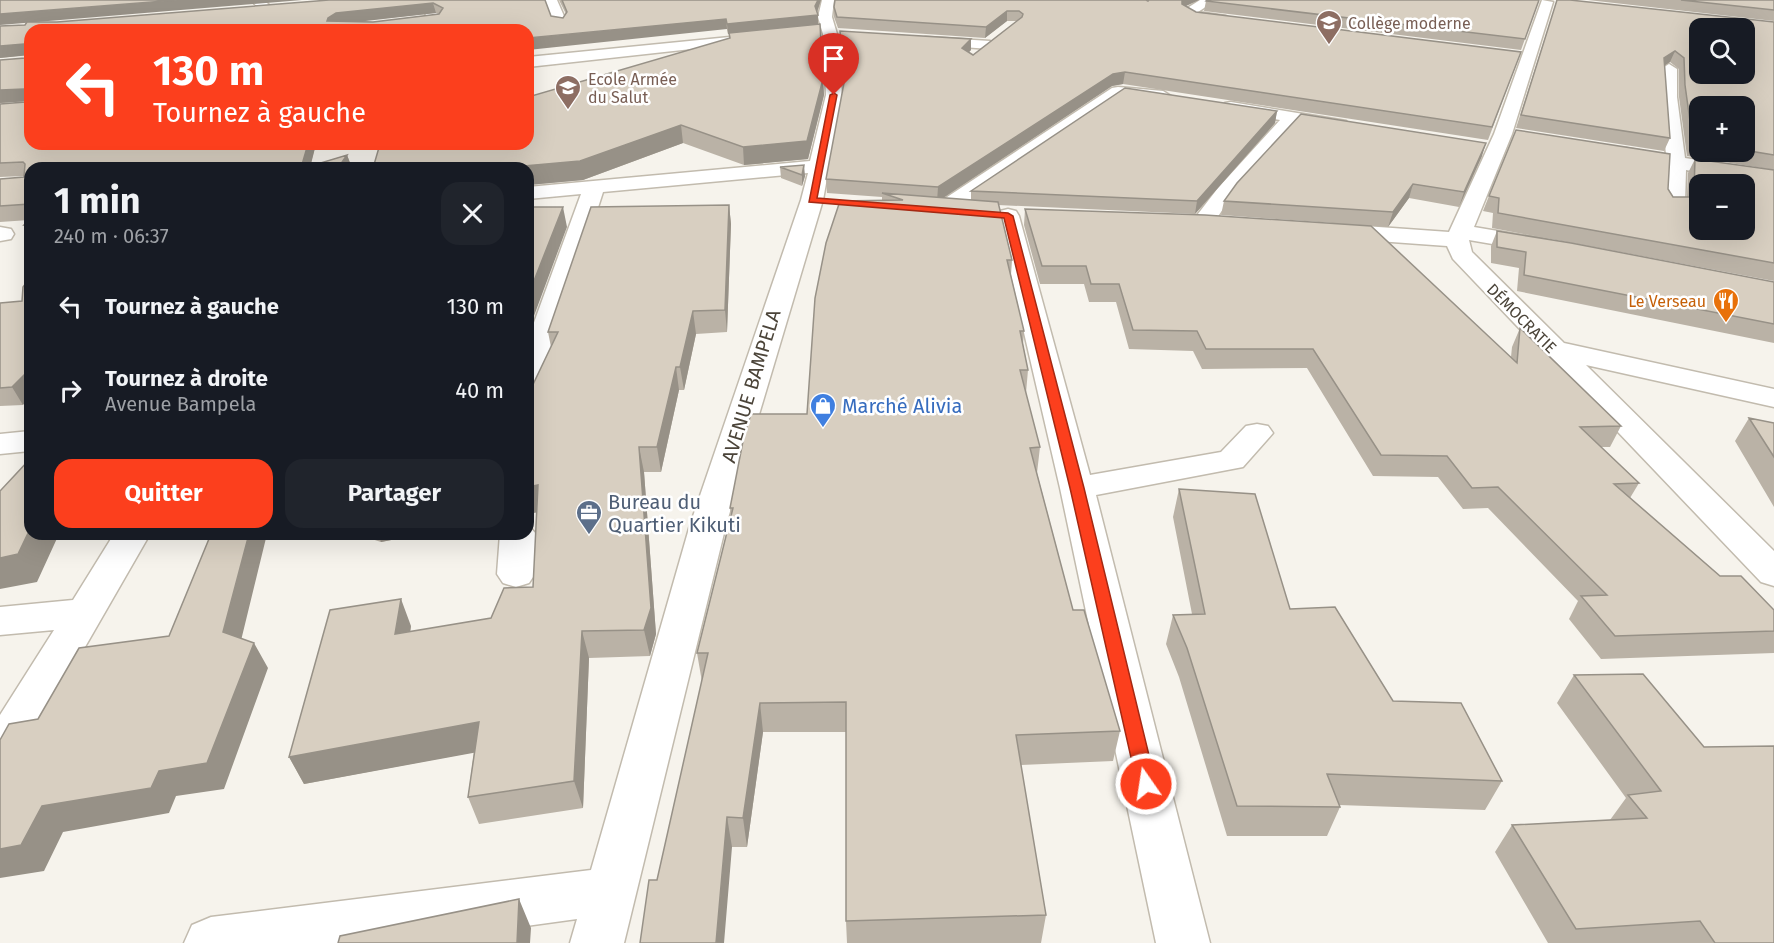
<!DOCTYPE html>
<html lang="fr">
<head>
<meta charset="utf-8">
<style>
	:root { --surface:#171b24; --page:#20242c; --text:#f1f3f6; --muted:#9ea1a6; --accent:#fc3f1d }
	body { margin:0; font-family:"Fira Sans",sans-serif; background:var(--page); color:var(--text); height:100vh; display:flex; flex-direction:column; font-size:22px; white-space:nowrap }
	* { box-sizing:border-box; margin:0 }
	p { font-size:20px; color:var(--muted) }
	.icon { flex:none; width:33px; height:33px; fill:none; stroke:currentColor; stroke-width:2; stroke-linecap:round; stroke-linejoin:round }
	.map { position:relative; flex:1; overflow:hidden }
	.side { position:absolute; left:24px; top:162px; width:510px; height:378px; display:flex; flex-direction:column; background:var(--surface); border-radius:18px; box-shadow:0 6px 24px #0002 }
	.side>* { flex:none }
	.banner { position:absolute; left:24px; top:24px; width:510px; height:126px; border-radius:18px; box-shadow:0 6px 24px #0002; background:#fc3f1d; color:#fff; overflow:hidden }
	.buttons { position:absolute; left:1689px; top:18px; display:grid; gap:12px }
	.buttons a { display:grid; place-items:center; width:66px; height:66px; border-radius:12px; background:var(--surface); box-shadow:0 6px 24px #0002; font-size:30px }
	.pin { position:absolute; display:grid; place-items:center; width:51px; height:51px; color:#fff; margin:-62px -26px; border-radius:50% 50% 50% 0; rotate:-45deg; box-shadow:0 0 6px #0007 }
	.pin .icon { rotate:45deg }
	.me { position:absolute; width:66px; margin:-33px; rotate:347deg; stroke-linejoin:round; filter:drop-shadow(0 0 4px #0008) }
	.turn { display:flex; align-items:center; gap:21px; height:126px; padding:0 30px; font-size:27px }
	.turn .icon { width:78px; height:78px; stroke-width:2.5 }
	.turn b { display:block; font-size:42px; line-height:51px }
	.round { display:grid; place-items:center; flex:none; width:63px; height:63px; border-radius:18px; background:var(--page) }
	.summary { display:flex; align-items:center; justify-content:space-between; height:102px; padding:0 30px }
	h1 { font-size:36px; font-weight:700; line-height:45px }
	.button { display:flex; gap:12px; margin-top:auto; padding:12px 30px }
	.button a { flex:1; height:69px; border-radius:18px; background:var(--accent); color:#fff; font-size:24px; font-weight:700; line-height:69px; text-align:center }
	.button a+a { background:var(--page); color:var(--text) }
	ul { padding:0; list-style:none }
	li { display:flex; align-items:center; gap:18px; height:84px; padding:0 30px }
	li div { flex:1 }
	li b { display:block; font-size:22px }
	li em { font-style:normal }
	.map>svg:first-child { display:block }
	.lines { fill:none; stroke-linecap:round; stroke-linejoin:round }
	.minor-casing { stroke:#c2bbae; stroke-width:3 }
	.minor { fill:#fff; fill-rule:evenodd }
	.wall { fill:#bab2a6; fill-rule:evenodd }
	.shaded-wall { fill:#979187 }
	.building { fill:#d8cfc1; stroke:#979187; stroke-width:1.5; fill-rule:evenodd }
	.route { fill:#fc3f1d; stroke:#a42913; stroke-width:1.5 }
	.labels { text-anchor:middle; stroke-width:5; stroke-linejoin:round; paint-order:stroke }
	.far-education-label { font-size:16px; fill:#785e54; stroke:#fff; text-anchor:start }
	.far-food-label { font-size:16px; fill:#c56008; stroke:#fff; text-anchor:end }
	.far-street-label { font-size:16px; fill:#4b4439; stroke:#fff }
	.street-label { font-size:20px; fill:#4b4439; stroke:#fff }
	.shop-label { font-size:20px; fill:#366cbe; stroke:#fff; text-anchor:start }
	.service-label { font-size:20px; fill:#4e5e75; stroke:#fff; text-anchor:start }
</style>
</head>
<body>
<div class="map">
<svg width="1774" height="943" viewBox="0 0 1774 943">
	<rect width="100%" height="100%" fill="#f6f3ec"/>
	<g class="lines">
		<defs>
			<path id="minor" d="M251 0H264L274 10 283 30H269L261 11Z
				M417 0H429L449 30H435Z
				M545 0H557L567 23 565 26H555Z
				M822 0H834L832 17 837 34 842 95 823 200 726 525 624 943H570L577 919 402 943H184L192 925 211 917 591 870 690 525 801 200 808 173 603 192 553 347 543 392 538 398 528 401V339L581 194 528 199V187L810 161 826 95 823 34 818 17Z
				M1200 0H1216L1198 12 1226 16 1233 20C1223 29 1190 21 1181 12Z
				M1542 0 1553 2 1512 134 1474 227 1540 238 1548 240 1552 245 1548 250 1540 252 1469 240 1472 252 1564 343 1774 389V407L1586 365 1774 551V586L1761 582 1453 259 1447 246 1336 238 1328 236 1325 231 1328 226 1336 224 1449 232 1494 134Z
				M760 34 767 38 765 41 528 67V57Z
				M926 37 990 41 997 45 990 49 921 44 919 41 921 38Z
				M1669 64 1677 69V97L1685 158 1774 172V184L1686 170 1685 204 1682 209 1674 210 1666 209 1663 204 1666 166 1619 158 1616 154 1619 150 1626 148 1666 155 1661 97V69Z
				M1118 87 1163 91 1171 96 1163 101 1122 97 951 215 943 217 935 215 932 210 935 205 1112 88Z
				M1231 102 1340 120 1346 121 1349 125 1346 129 1340 130 1297 123 1232 196 1210 228 1202 230 1194 228 1191 223 1218 188 1280 120 1225 111 1222 107 1225 103Z
				M1008 209 1016 211 1019 216 1090 475 1221 452 1246 426 1257 424 1268 426 1273 433 1243 467 1096 495 1210 943H1156L1060 488 997 216 1000 211Z
				M0 227 11 229 14 234 11 239 0 241Z
				M30 431V451L0 454V434Z
				M528 525 536 534 535 574 529 583 516 587 503 583 497 574 500 534H528Z
				M114 534H150L16 767 0 773V715L54 630 0 635V607L73 600Z"/>
		</defs>
		<use href="#minor" class="minor-casing"/>
		<use href="#minor" class="minor"/>
	</g>
	<path class="wall" d="M329 0H545L551 16 563 18 566 14 559 0H821L817 13 824 95 808 159 744 165 683 143 583 180 528 185V168L729 38V34H728L727 29 30 30V144H316L310 166 347 155 352 168H30V235L29 220 0 222V179L24 177V176L0 177V104L25 102V101L0 103 27 55 0 58V26L25 25 37 22H57ZM436 13 438 14 373 22 359 21Z
		M1539 0 1521 50 1204 11 1206 1Z
		M1557 0 1774 22V170L1687 156 1679 97V69L1670 62 1664 66 1670 138 1664 151 1516 128ZM1700 106H1744V152H1700Z
		M1588 0H1774V21Z
		M1148 1 1185 6 1196 12 1521 52 1488 140 1123 84 1112 86 943 198 971 200V191L1277 111 1275 123 1195 214 998 205 1012 260 1011 275 1024 331 1023 344 1028 370 1026 393 1040 447 1037 473 1073 610 1120 731 1113 761 1021 765 1046 915 1041 943H847L846 921V732H763L747 847H732L657 880 702 682 697 653 731 515 730 508 807 414 882 201V197L827 193 826 179 844 85 840 31 971 39V50L969 52 973 55 1018 21H1007L985 38 838 28 834 17V7Z
		M1482 156 1459 207 1409 198 1388 227 1221 215 1224 201Z
		M1695 159 1774 170V281L1492 228 1493 213 1483 211 1489 196 1668 189 1673 197H1687L1688 173Z
		M780 167 805 176 802 186 781 178Z
		M729 205 731 224 727 332 696 334 684 390H679L661 472H644L656 634 650 656 589 658 583 808 479 824 468 797 474 752 304 784 289 757 411 626 410 632 491 618 533 587 537 512 551 347 548 332Z
		M1025 209 1511 357 1512 347 1520 328 1621 426 1610 447H1601L1639 483 1630 498 1720 576 1774 610V653L1601 659 1569 619 1578 601 1488 508 1463 509 1438 477 1373 476 1307 368 1202 369 1193 351 1129 349 1116 302H1089L1084 284H1040L1024 225Z
		M1497 231 1774 282V343L1517 291 1519 268 1491 263V246Z
		M22 301 23 405 0 406V303Z
		M1749 418 1774 423V507L1735 441Z
		M1179 489 1290 609 1393 701 1502 781 1485 810 1339 805 1340 807 1327 836H1227L1179 677 1166 644 1173 615 1192 614 1173 517Z
		M356 534H422L381 542Z
		M1574 675 1704 747 1774 943H1548L1495 852 1512 825 1610 820 1626 798 1557 703Z"/>
	<path class="shaded-wall" d="M177 0H302L0 25V14Z
		M818 0H821L816 15H818V25L728 34 727 24 815 6Z
		M1182 0H1199L1184 7 1180 10Z
		M433 3 436 13 339 24 327 21 328 18 336 13Z
		M1007 11V21L985 38 986 27Z
		M726 19 727 29 528 50V38Z
		M971 39V50L962 59V48Z
		M24 44 30 55 0 58V46Z
		M1675 51 1670 62 1659 69 1664 58Z
		M1125 72 1123 84 1112 86 937 202 938 187 1113 74Z
		M823 79 824 95 808 159 744 165 743 147Z
		M24 89 30 101 0 103V90Z
		M1277 111 1275 123 1195 214 1197 201Z
		M681 125 683 143 583 180 528 185V168H522L524 166Z
		M1486 143 1482 156 1459 207 1464 192Z
		M308 144H316L310 168H301Z
		M347 155 352 168H338Z
		M804 165 805 176 802 186V175Z
		M1413 184 1409 198 1388 227 1393 212Z
		M729 205 731 224 727 332 725 310Z
		M563 207 567 227 528 332V296Z
		M30 224V235L24 225Z
		M693 311 696 334 684 390 680 367Z
		M676 367 679 390 661 472 657 447Z
		M30 369V397L23 405 12 387Z
		M639 447 644 472 656 634 650 656 644 630Z
		M538 485 545 511 528 514V487Z
		M30 529V534H59L37 582 0 589V558Z
		M249 534H267L237 657 223 632Z
		M378 534H422L381 542Z
		M401 599 411 626 406 661 395 634Z
		M582 631 589 658 583 808 574 781Z
		M254 643 268 668 224 789 176 796 169 813 63 832 44 871 0 878V849L42 806 159 771Z
		M760 703 763 732 747 847 743 818Z
		M479 722 489 750 304 784 289 757Z
		M727 817 732 847 724 943H716Z
		M519 899 531 928 530 943H517Z"/>
	<path class="building" d="M0 0H177L0 14Z
		M329 0H545L551 16 563 18 567 12 562 0H818L815 6 818 15 727 24 726 19 528 38V30H30V144H308L301 168H30V204L0 206V179L24 177 25 164 23 162 0 163V104L25 102 26 91 24 89 0 90V60L25 58 27 56V46L24 44 0 46V26L25 25 27 22H57ZM433 3 443 8 439 14 373 22 327 21 328 18 336 13Z
		M835 0H1146L1148 1 1149 0H1182V4L1196 12 1521 52 1492 127 1125 72 1113 74 938 187 826 179 844 83 840 31 971 39 962 48 973 55 1022 17 1023 14 1019 11H1007L986 27 837 17 834 7Z
		M1207 0H1539L1525 39 1206 1Z
		M1557 0H1570L1774 22V155L1744 150V106H1700V143H1693L1685 85 1684 58 1675 51 1664 58 1670 138 1521 115ZM1700 28H1744V74H1700Z
		M1681 0H1774V10Z
		M820 24 823 79 807 141 743 147 681 125 580 161 524 166 522 168H373L380 144H528V97L730 38 729 33Z
		M1125 88 1277 111 1197 201 971 191Z
		M1301 114 1486 143 1464 192 1413 184 1393 212 1224 201 1237 183Z
		M1516 130 1670 154 1668 189 1673 197H1690L1694 191 1695 159 1774 170V263L1498 213 1499 198 1489 196ZM1700 184H1744V230H1700Z
		M347 155 338 168H304Z
		M804 165 802 175 780 167Z
		M882 193 998 202 1012 260H1007L1024 331H1020L1028 370H1020L1040 447 1030 448 1073 610H1084L1120 731 1016 735 1046 915 846 921V702L760 703 743 818 727 817 716 943H640L649 880H657L708 653H697L733 508H730L744 436 751 414H807L815 298 826 243 840 201 903 200Z
		M729 205 725 310 693 311 680 367H676L657 447H639L651 608 644 630 582 631 574 781 468 797 479 722 289 757 330 610 401 599 395 634 491 618 504 588 533 587 538 485 528 487V395L558 332H548L591 207Z
		M528 207H563L528 296Z
		M1025 209 1205 215 1371 226 1517 363 1520 328 1621 426 1580 427 1639 483 1614 484 1720 576H1741L1774 610V631L1615 636 1581 596 1607 595 1498 487 1472 488 1447 456 1381 455 1313 349H1206L1197 331 1133 330 1119 284H1091L1086 266H1042Z
		M30 218V224L24 225Z
		M1497 231 1571 243 1774 282V324L1524 275 1526 252 1497 247Z
		M30 278V369L12 387 0 388V303L22 301 23 287Z
		M1749 418 1774 423V457Z
		M30 459V529L18 554 0 558V491Z
		M1179 489 1255 494 1290 609 1335 607 1393 701 1461 703 1502 781 1327 774 1340 807 1237 806 1187 648 1173 615 1205 614Z
		M211 534H249L223 632 254 643 207 763 159 771 151 788 42 806 21 845 0 849V740L9 724 38 719 79 648 169 636Z
		M1643 674 1704 747 1774 746V943H1715L1700 921 1576 929 1512 825 1647 818 1628 795 1661 791 1574 675Z
		M519 899 517 943H338L340 936Z"/>
	<path class="route" d="M834 93 837 95 817 198 1008 213 1013 216 1084 488 1156 784 1153 789 1146 792 1140 789 1137 784 1070 488 1004 218 809 202 830 95Z"/>
	<defs>
		<symbol id="school-pin" viewBox="-11 -11 22 30"><path d="M0 17L-7.5 6A9.5 9.5 0 1 1 7.5 6Z" fill="#8d6e63" stroke="#fff"/><path d="M0-5L7-2L0 1L-7-2ZM-4 1L0 2.5L4 1V4Q0 6-4 4Z" fill="#fff"/></symbol>
		<symbol id="restaurant-pin" viewBox="-11 -11 22 30"><path d="M0 17L-7.5 6A9.5 9.5 0 1 1 7.5 6Z" fill="#e8710a" stroke="#fff"/><path d="M-5-6h1v4h1v-4h1v4h1v-4h1v5L-1.5 .5V6h-2V.5L-5-1ZM5-6V6H3V1.5H1.5Q1.5-4 5-6Z" fill="#fff"/></symbol>
		<symbol id="shop-pin" viewBox="-11 -11 22 30"><path d="M0 17L-7.5 6A9.5 9.5 0 1 1 7.5 6Z" fill="#3f7fe0" stroke="#fff"/><path d="M-5-2.5h2.3a2.7 3.5 0 0 1 5.4 0H5L5.5 6h-11ZM-1.5-2.5h3a1.5 2.3 0 0 0-3 0Z" fill="#fff"/></symbol>
		<symbol id="office-pin" viewBox="-11 -11 22 30"><path d="M0 17L-7.5 6A9.5 9.5 0 1 1 7.5 6Z" fill="#5c6f8a" stroke="#fff"/><path d="M-6-3h4V-5.5h4V-3h4V5H-6ZM-1-4.5V-3h2v-1.5ZM-6 0V1H6V0Z" fill="#fff"/></symbol>
	</defs>
	<g fill-rule="evenodd">
		<use href="#school-pin" x="1314" y="8" width="30" height="40"/>
		<use href="#school-pin" x="553" y="73" width="30" height="40"/>
		<use href="#restaurant-pin" x="1711" y="286" width="30" height="40"/>
		<use href="#shop-pin" x="808" y="391" width="30" height="40"/>
		<use href="#office-pin" x="574" y="498" width="30" height="40"/>
	</g>
	<g class="labels">
		<g class="far-education-label">
			<text x="1348" y="29">Collège moderne</text>
			<text x="588" y="85">Ecole Armée<tspan x="588" dy="18">du Salut</tspan></text>
		</g>
		<g class="far-food-label">
			<text x="1706" y="307">Le Verseau</text>
		</g>
		<g class="far-street-label">
			<text transform="translate(1522 318) rotate(45)" y="6">DÉMOCRATIE</text>
		</g>
		<g class="street-label">
			<text transform="translate(751 386) rotate(-73)" y="7">AVENUE BAMPELA</text>
		</g>
		<g class="shop-label">
			<text x="842" y="413">Marché Alivia</text>
		</g>
		<g class="service-label">
			<text x="608" y="509">Bureau du<tspan x="608" dy="23">Quartier Kikuti</tspan></text>
		</g>
	</g>
</svg>
<div class="buttons">
<a><svg class="icon" aria-label="search" viewBox="0 0 24 24"><circle cx="10" cy="10" r="6"/><path d="M15 15l6 6"/></svg></a>
<a>+</a>
<a>−</a>
</div>
<div class="pin" style="left:834px;top:95px;background:#d93025"><svg class="icon" aria-label="arrive" viewBox="0 0 24 24"><path d="M6 21V4h12l-3 4 3 4H6"/></svg></div>
<svg class="me" style="left:1146px;top:784px" viewBox="-20 -20 40 40"><circle r="17" fill="#fc3f1d" stroke="#fff" stroke-width="3"/><path d="M0-11L8 9 0 5-8 9z" fill="#fff"/></svg>
<div class="banner">
<div class="turn"><svg class="icon" aria-label="left" viewBox="0 0 24 24"><path d="M17 20v-9H6M10 6l-5 5 5 5"/></svg><div><b>130 m</b>Tournez à gauche</div></div>
</div>
<section class="side">
<div class="summary"><div><h1>1 min</h1><p>240 m · 06:37</p></div><a class="round"><svg class="icon" aria-label="close" viewBox="0 0 24 24"><path d="M6 6l12 12M18 6L6 18"/></svg></a></div>
<ul>
<li><svg class="icon" aria-label="left" viewBox="0 0 24 24"><path d="M17 20v-9H6M10 6l-5 5 5 5"/></svg><div><b>Tournez à gauche</b></div><em>130 m</em></li>
<li><svg class="icon" aria-label="right" viewBox="0 0 24 24"><path d="M7 20v-9h11M14 6l5 5-5 5"/></svg><div><b>Tournez à droite</b><p>Avenue Bampela</p></div><em>40 m</em></li>
</ul>
<div class="button"><a>Quitter</a><a>Partager</a></div>
</section>
</div>
</body>
</html>
